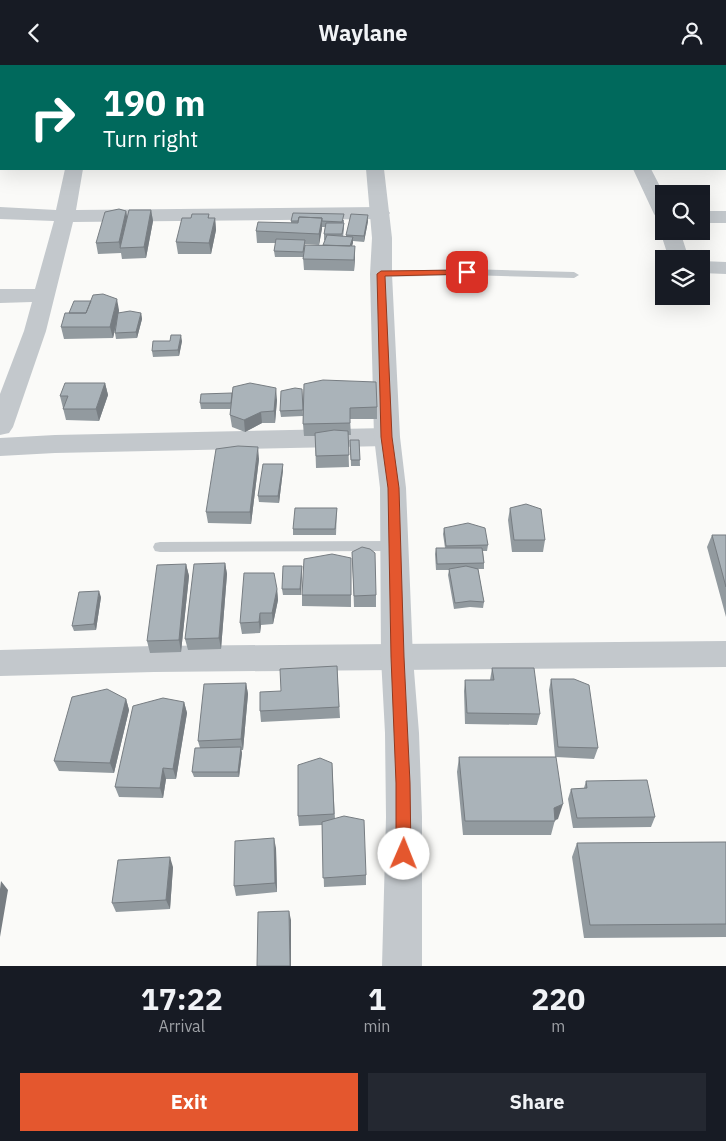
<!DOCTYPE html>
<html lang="en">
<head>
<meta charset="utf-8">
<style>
	:root { --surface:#171b24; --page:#242831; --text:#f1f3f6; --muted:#9ea1a6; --accent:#e4572e }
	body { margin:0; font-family:"IBM Plex Sans",sans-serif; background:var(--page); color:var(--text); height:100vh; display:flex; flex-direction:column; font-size:19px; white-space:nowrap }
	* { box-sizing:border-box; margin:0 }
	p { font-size:16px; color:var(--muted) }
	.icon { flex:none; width:28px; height:28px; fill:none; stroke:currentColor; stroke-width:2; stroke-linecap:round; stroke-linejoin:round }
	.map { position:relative; height:901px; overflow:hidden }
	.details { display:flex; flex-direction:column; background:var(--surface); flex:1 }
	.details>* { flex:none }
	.top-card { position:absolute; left:0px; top:0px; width:726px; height:105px; box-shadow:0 5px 20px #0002; background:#00695c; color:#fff; overflow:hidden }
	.tools { position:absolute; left:655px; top:120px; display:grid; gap:10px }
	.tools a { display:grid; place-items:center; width:55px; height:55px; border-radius:0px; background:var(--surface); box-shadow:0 5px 20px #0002; font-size:25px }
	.pin { position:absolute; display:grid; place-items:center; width:42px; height:42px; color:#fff; margin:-21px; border-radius:10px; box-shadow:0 2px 8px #0006 }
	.me { position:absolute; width:55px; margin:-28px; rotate:1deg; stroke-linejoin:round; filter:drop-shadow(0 0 4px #0008) }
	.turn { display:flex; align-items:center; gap:18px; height:105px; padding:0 20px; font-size:22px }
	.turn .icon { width:65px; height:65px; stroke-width:2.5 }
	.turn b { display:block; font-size:35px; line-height:42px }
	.eta { display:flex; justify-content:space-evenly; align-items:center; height:85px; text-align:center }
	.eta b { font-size:30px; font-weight:700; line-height:35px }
	.cta { display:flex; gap:10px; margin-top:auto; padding:10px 20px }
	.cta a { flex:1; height:58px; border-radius:0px; background:var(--accent); color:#fff; font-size:20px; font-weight:700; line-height:58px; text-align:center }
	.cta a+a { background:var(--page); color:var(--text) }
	header { display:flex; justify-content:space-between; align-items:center; height:65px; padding:0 20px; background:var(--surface); font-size:22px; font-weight:700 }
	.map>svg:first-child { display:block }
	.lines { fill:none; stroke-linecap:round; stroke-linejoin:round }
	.service { fill:#c3c8cc; fill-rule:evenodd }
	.minor { fill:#c3c8cc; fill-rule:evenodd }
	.tertiary { fill:#c3c8cc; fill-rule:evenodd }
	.wall { fill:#929a9f; fill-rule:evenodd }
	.shaded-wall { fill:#777d82 }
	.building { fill:#aab3b9; stroke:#777d82 }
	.route { fill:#e4572e; stroke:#94391e }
</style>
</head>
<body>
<header><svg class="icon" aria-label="back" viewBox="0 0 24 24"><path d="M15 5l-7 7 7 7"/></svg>Waylane<svg class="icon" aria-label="person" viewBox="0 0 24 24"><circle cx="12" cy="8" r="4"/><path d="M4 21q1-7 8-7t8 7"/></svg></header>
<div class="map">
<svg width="726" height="901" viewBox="0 0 726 901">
	<rect width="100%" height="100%" fill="#fafaf8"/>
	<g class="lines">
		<path class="service" d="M467 204 574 207 579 210 574 213 467 210 381 212 376 209 381 206Z
			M394 476 399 477 401 481 399 485 394 486 160 487 155 486 153 482 155 478 160 477Z"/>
		<path class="minor" d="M93 0H109V1H93Z
			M725 24H726V34H725Z
			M0 58H1V68H0Z
			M65 104H83L76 145 380 142 387 144 390 148 387 152 380 154 73 157 46 266 13 362 9 368 0 370V329L24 266 32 237 0 238V224H35L54 156 0 154V142L56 145Z
			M633 104H651L664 129V155L657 153 654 149Z
			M701 146H726V158H701Z
			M664 162V166H680L689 194H669L660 166Z
			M701 196 726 197V209L701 208Z
			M387 363 396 366 400 372 396 378 387 381 55 388 0 391V373L55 370Z
			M726 576V602L154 607 0 611V585L154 581Z"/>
		<path class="tertiary" d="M360 0H376V1H360Z
			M366 104H384L392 173V209L400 372 406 423 413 593 419 668 422 752V901H382L386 752 385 668 381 593 380 423 374 372 370 209 372 173Z"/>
	</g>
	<path class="wall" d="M151 145 153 156 146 193 122 194 121 188 98 189 96 178 126 146 127 152Z
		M209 149V153H215L216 165 211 189H178L176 177 191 153Z
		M344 155V164L343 172H346V170L368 156 364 177 353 176 352 181 355 192 354 206 304 205 303 192H275L274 186 276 178H257L256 166 291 158V156ZM322 162H325L324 169V175H325L323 180H305V179L319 180Z
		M119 245V248H141L142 254 137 273 116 274 115 268 116 261 113 273 64 274 61 262Z
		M182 276 179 291 153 292 152 286Z
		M105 318 108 330 99 356 66 355 60 331Z
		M304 319 377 342V354H350L351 370H348L349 402 316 403 315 371H304L303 359Z
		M302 324 303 351 281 352 280 346Z
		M277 335 275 358H262L245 367 232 362 230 350 231 344H201L200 338Z
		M350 375H359L360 401H351Z
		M259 394 251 459 208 458 206 447Z
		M283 405 279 438 259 437 258 431Z
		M337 443 336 470H293V464Z
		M510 443 545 475 543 487H512L508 455Z
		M444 463 488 480 487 486H483L484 498V504H478L484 537 483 543 470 542 454 544 448 510 449 505H436L435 489 436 483H445L443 469Z
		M712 470H726V552L707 482Z
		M352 487 376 530V542H354Z
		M351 493V542L302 541V530Z
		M225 498 227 509 221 584 188 585 185 574Z
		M186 499 189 511 181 587 150 588 147 576Z
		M302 501 301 530H283L282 524Z
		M277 524 278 535 273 559 261 560 260 568 242 569 240 558Z
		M101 532 96 565 74 566 72 561Z
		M337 601 340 653 261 657 260 646 281 626Z
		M492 603 540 649 537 660 465 659 464 626 465 615H490Z
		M551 614 598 683 594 694 556 692 558 754 555 755 551 770H463L457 707 459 692H555L549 625Z
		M246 618 248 629 243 685H241L242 688 239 712H194L192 707 200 683 198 676Z
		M126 634 129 645 114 708 59 706 54 696Z
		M184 637 187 648 176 714H166L163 733 119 732 115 722Z
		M332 698 335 754 366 810V820L324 822 322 760 299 761 298 751Z
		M586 716 655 752 651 762 573 763 568 734 571 724 584 723Z
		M726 777V872L584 873 572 792 577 778Z
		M276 783 277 827 236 831 234 821Z
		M173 802 170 844 116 847 112 838Z"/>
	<path class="shaded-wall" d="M151 145 153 156 146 193 144 182Z
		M126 146 128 157 120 183 121 188 119 177Z
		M368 150V156L364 177V171Z
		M215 153 216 165 211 189 209 178Z
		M322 153V164L319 180V169Z
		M353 172V178L349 190V184Z
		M355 181V192L354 206V195Z
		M117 234 119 245 113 273 110 262Z
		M141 248 142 254 137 273 136 267Z
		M181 270 182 276 179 291 178 285Z
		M105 318 108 330 99 356 96 344Z
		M276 323 277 335 275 358 274 346Z
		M261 347 262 358 245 367 244 355Z
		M258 382 259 394 251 459 250 447Z
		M283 399V405L279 438 278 431Z
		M225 498 227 509 221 584 219 573Z
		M186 499 189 511 181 587 179 575Z
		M302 501V507L301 530 300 524Z
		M277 524 278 535 273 559 272 548Z
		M99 526 101 532 96 565 94 559Z
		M260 548 261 560 260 568 259 557Z
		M246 618 248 629 243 685 241 674Z
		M126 634 129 645 114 708 110 698Z
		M184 637 187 648 176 714 173 704Z
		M241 682 242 688 239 712 238 707Z
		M163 703 166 714 163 733 160 723Z
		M563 739 558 754 552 756 554 743Z
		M274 773 276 783 277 827 275 818Z
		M170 792 173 802 170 844 166 835Z
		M1 816 8 825 0 872V824Z
		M289 846 291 855V901H290Z"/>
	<path class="building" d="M119 144 126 146 119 177 96 178 105 147Z
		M129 145H151L144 182 120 183Z
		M293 148 344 149 342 157 322 156V153L299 152 298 156H291Z
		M192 149H209L208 153H215L209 178 176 177 182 153H191Z
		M351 149 368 150 364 171 346 170Z
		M299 152 322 153 319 169 256 166 258 157 298 158Z
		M326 158H344L342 169H324Z
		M327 170 353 172 350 181 323 180Z
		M276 174 305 175 303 187 274 186Z
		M305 180 355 181 354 195 303 194Z
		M103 229 117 234 110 262H61L65 248H86L93 230Z
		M74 236H91L86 248H69Z
		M130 246 141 248 136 267 115 268 118 248Z
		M171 270H181L178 285 152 286 153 276H170Z
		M323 315 376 317 377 342 350 343V358L303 359 304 319Z
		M65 318H105L96 344H63L68 331H60Z
		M250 318 276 323 274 346 261 347 244 355 230 350 233 322Z
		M295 323 302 324 303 345 280 346 281 326Z
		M232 328 231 338H200L201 329Z
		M334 365 348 366 349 390 316 391 315 368Z
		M350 375H359L360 395H351Z
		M238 381 258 382 250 447H206L216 384Z
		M263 399H283L278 431H258Z
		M526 439 541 444 545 475H514L510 443Z
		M295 443H337L335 464H293Z
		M468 458 485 463 488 480 446 481 444 463Z
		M712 470H726V522Z
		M362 482 370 484 375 488 376 530 354 531 352 487Z
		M436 483H482L484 498 437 499Z
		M332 489 351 493V530H302L304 494Z
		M225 498 219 573 185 574 194 499Z
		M186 499 179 575 147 576 157 500Z
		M283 501H302L300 524H282Z
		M466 501 478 504 484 537 470 536 455 538 449 504Z
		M244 508H274L277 524 272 548H260L259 557 240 558Z
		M99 526 94 559 72 561 79 527Z
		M337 601 339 642 260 646V627L281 626 280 604Z
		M492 603H534L540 649 467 648 465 615H494Z
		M551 614H574L589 620 598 683 558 682Z
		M246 618 241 674 198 676 204 619Z
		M107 624 126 634 110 698 54 696 72 632Z
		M163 633 184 637 173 704 163 703 160 723 115 722 133 641Z
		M241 682 238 707H192L195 683Z
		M459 692H556L563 739 554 743 555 756H465Z
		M320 693 332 698 334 749 298 751V700Z
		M647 715 655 752 577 753 571 724 587 723 586 716Z
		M344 751 364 755 366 810 323 813 322 757Z
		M274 773 275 818 234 821 235 776Z
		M726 777V859L590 860 577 778Z
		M170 792 166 835 112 838 118 795Z
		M289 846 290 901H257L258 847Z"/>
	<path class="route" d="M467 205 471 207 470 209 385 211 392 372 399 423 404 592 410 718 411 789 409 794 404 796 398 794 396 789V718L391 592 388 423 381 372 377 209 381 206Z"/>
</svg>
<div class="tools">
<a><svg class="icon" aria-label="search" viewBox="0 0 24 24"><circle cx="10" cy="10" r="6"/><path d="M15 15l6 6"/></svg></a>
<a><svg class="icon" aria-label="layers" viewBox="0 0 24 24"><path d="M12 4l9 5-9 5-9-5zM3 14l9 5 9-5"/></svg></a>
</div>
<div class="pin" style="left:467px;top:207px;background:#d93025"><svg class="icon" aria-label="arrive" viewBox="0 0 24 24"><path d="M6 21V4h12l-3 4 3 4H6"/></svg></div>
<svg class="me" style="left:404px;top:789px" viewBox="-20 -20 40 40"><circle r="19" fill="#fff"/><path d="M0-13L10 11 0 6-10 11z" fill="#e4572e"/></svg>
<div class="top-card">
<div class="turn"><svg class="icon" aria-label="right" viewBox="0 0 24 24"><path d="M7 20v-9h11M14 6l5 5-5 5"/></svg><div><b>190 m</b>Turn right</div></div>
</div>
</div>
<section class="details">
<div class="eta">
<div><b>17:22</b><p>Arrival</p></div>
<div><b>1</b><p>min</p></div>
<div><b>220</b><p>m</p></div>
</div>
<div class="cta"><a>Exit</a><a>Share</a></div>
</section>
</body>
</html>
